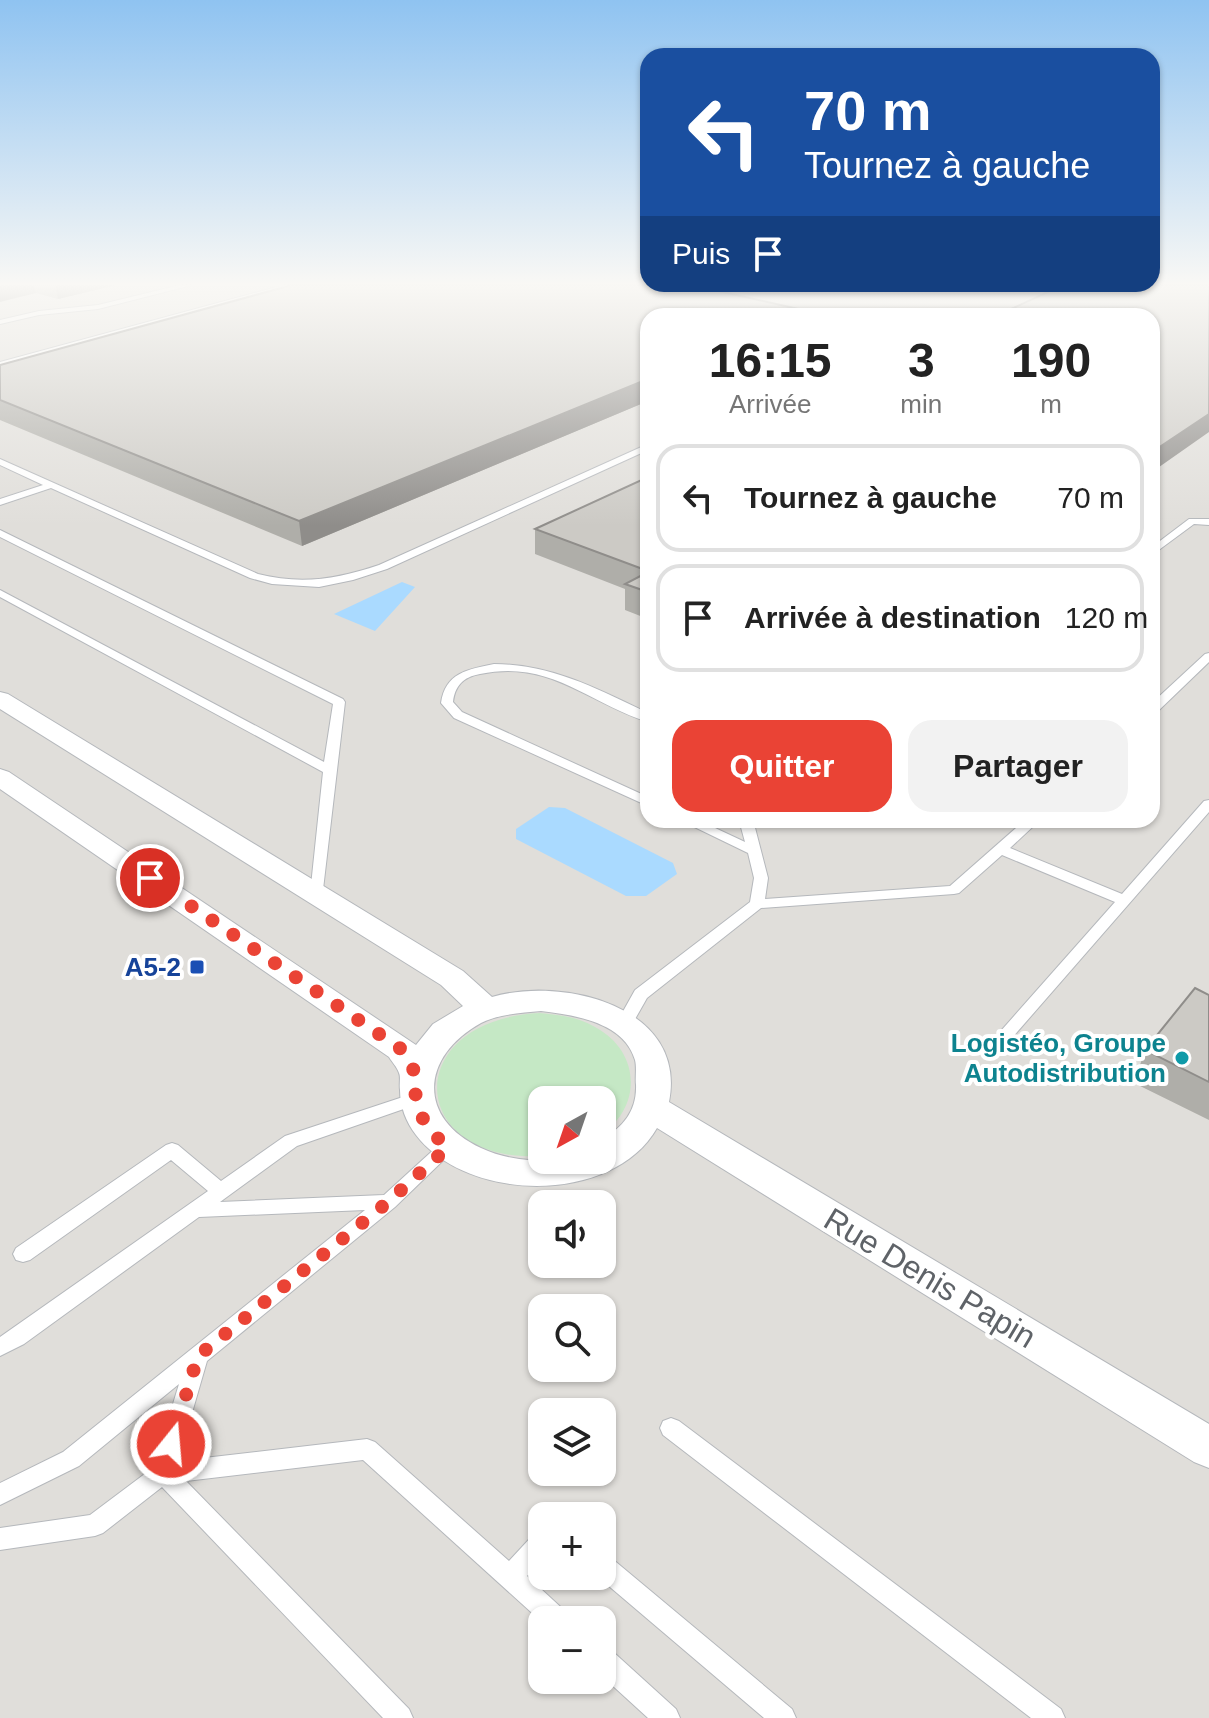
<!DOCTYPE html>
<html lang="fr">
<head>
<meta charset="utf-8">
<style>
	:root { --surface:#fff; --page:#f2f2f2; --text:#222; --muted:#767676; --line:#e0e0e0; --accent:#ea4335 }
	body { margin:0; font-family:Arial,sans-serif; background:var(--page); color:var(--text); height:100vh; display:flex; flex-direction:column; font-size:30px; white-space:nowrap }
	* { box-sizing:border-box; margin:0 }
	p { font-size:26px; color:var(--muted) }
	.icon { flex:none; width:44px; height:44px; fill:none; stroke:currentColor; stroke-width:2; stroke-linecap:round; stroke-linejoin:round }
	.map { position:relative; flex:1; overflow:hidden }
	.sheet { position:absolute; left:640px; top:308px; width:520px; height:520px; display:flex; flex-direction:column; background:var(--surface); border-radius:24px; box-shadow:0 2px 6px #0004 }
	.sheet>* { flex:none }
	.guide { position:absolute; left:640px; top:48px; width:520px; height:244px; border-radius:24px; box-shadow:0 2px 6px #0004; background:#1a4fa0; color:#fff; overflow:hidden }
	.needle { width:52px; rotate:220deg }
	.fabs { position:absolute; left:528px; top:1086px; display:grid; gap:16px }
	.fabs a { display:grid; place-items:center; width:88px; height:88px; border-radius:16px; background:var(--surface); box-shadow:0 2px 6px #0004; font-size:40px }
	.pin { position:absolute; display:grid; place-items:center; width:68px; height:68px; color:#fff; margin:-34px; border:4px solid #fff; border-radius:50%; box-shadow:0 2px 8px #0007 }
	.me { position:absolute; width:88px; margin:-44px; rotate:17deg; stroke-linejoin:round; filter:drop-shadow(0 0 6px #0008) }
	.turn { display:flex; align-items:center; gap:28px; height:168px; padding:0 32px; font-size:36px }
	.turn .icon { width:104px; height:104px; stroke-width:2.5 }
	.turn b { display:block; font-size:56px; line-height:68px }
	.then { display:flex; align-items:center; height:76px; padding:0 32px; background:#0003; gap:16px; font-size:30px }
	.eta { display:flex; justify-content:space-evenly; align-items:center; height:136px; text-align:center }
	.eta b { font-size:48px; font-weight:800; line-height:56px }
	.primary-button { display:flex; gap:16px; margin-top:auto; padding:16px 32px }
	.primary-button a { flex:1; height:92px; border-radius:24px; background:var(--accent); color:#fff; font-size:32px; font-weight:800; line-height:92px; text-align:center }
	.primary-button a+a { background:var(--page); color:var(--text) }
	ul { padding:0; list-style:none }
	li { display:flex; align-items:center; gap:24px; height:108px; margin:0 16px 12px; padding:0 16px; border:4px solid var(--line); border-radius:24px }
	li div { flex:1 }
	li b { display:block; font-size:30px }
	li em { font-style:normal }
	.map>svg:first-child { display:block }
	.industrial { fill:#e0deda; fill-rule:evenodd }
	.green { fill:#c5e8c5 }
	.water { fill:#aadaff }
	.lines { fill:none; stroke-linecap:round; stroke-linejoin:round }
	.service-casing { stroke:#b5b8bc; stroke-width:2 }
	.minor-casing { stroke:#b5b8bc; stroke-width:2 }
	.service { fill:#fff; fill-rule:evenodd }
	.minor { fill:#fff; fill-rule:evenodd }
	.wall { fill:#afaea9 }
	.shaded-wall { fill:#8f8d8a }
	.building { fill:#cccac5; stroke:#8f8d8a; stroke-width:2 }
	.route { stroke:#ea4335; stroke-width:14; stroke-dasharray:0 25.2 }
	.transit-dot { fill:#1a4fb4; stroke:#fff; stroke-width:3 }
	.culture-dot { fill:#0f9aa8; stroke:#fff; stroke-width:3 }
	.labels { text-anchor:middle; stroke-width:8; stroke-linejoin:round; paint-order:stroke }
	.transit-label { font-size:26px; font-weight:bold; fill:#164399; stroke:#fff; text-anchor:end }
	.culture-label { font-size:26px; font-weight:bold; fill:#0d838f; stroke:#fff; text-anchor:end }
	.near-street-label { font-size:32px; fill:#5f6368; stroke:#fff }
</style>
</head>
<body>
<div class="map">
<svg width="1209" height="1718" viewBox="0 0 1209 1718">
	<rect width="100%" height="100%" fill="#f1efe8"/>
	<path class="industrial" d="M0 285H1209V1718H0ZM648 316H1152V820H648ZM542 1100H602V1160H542ZM542 1204H602V1264H542ZM542 1308H602V1368H542ZM542 1412H602V1472H542ZM542 1516H602V1576H542ZM542 1620H602V1680H542Z"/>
	<path class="green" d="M540 1013C560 1015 578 1017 595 1027 640 1051 643 1105 602 1134V1100H542V1156C407 1164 398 1020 540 1013Z"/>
	<path class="water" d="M402 582 415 587 375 631 334 614Z
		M549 807 565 808 673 863 677 874 646 896H626L516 839V829Z"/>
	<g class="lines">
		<defs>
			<path id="service" d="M180 285H192L98 309 39 315 0 324V320L39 311 98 305Z
				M284 285H295L0 366V362Z
				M648 444V450L387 569 353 580 319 587 272 584 250 578 51 488 0 505V499L43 485 0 465V459L258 574C301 585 338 579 379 565Z
				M1189 519H1209V525L1194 524 1152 555V547Z
				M0 530 343 699 345 702 322 898H312L310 895 323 772 0 597V590L324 762 333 704 0 537Z
				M1209 653V662L1156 713 1152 714V703L1205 654Z
				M494 664C551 664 598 689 648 713V722C588 703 550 659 480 674 463 677 455 686 453 702L462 712 648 797V806L454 718 441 703C445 673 468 669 494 664Z
				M1209 800V812L998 1054H986L984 1050 1115 902 1002 855 959 893 954 894 761 908 647 998 630 1028H618L616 1024 635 990 750 902 754 878 748 853 680 820H698L745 842 739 820H753L768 878 765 899 950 886 1025 820H1040L1010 848 1122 894 1204 801Z
				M415 1093 421 1095 424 1099 421 1103 297 1146 220 1202 384 1195 441 1143 447 1141 453 1143 456 1148 395 1207 207 1361 178 1461 367 1439 375 1442 509 1561 534 1534 542 1531V1559L527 1576 566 1612 570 1620 542 1622 363 1460 186 1481 409 1709 413 1718H383L162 1487 103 1533 95 1536 0 1550V1528L90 1515 154 1467 179 1384 79 1466 0 1505V1483L63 1452 365 1210 199 1217 24 1344 0 1356V1337L208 1191 171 1160 30 1260 23 1262 16 1260 13 1254 16 1248 166 1145 172 1143 178 1145 221 1181 285 1136Z
				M671 1418 679 1421 1061 1709 1065 1718H1031L663 1435 660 1428 663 1421Z
				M602 1553 610 1557 792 1709 796 1718H764L597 1576H602Z
				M602 1647 611 1650 676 1709 680 1718H648L602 1676Z"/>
			<path id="minor" d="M0 692 8 694 463 971 492 997C562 976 688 1006 669 1102L1209 1424V1468L1194 1462 657 1128C613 1205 468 1203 416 1135 406 1122 400 1106 400 1090 399 1084 401 1077 399 1073 397 1067 392 1062 389 1057L0 789V769L9 772 416 1045 433 1024 463 1006 441 985 0 709ZM541 1011C574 1015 624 1022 635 1060 637 1068 635 1078 636 1085 637 1111 623 1127 602 1140V1160C562 1160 519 1166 481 1148 416 1118 421 1056 481 1023 499 1014 521 1013 541 1011Z"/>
		</defs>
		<use href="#service" class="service-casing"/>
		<use href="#minor" class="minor-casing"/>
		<use href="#service" class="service"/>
		<use href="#minor" class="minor"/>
	</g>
	<path class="wall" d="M0 285H116L58 299 36 293Z
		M648 316V401L302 546 0 420V365Z
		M648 477V619L625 610V589L535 554V529Z
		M1209 995V1120L1134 1083 1145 1050Z"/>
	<path class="shaded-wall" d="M0 285H34L36 293 0 302Z
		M55 285H116L58 299Z
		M648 379V401L302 546 299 521Z
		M1209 414V432L1152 472V452Z"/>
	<path class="building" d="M292 285H691L812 312 803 316H648V379L299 521 0 400V365Z
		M1063 285H1209V414L1152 452V316H996Z
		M648 477V571L535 529Z
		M648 572V592L625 584Z
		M1195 988 1209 995V1082L1145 1050Z"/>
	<linearGradient id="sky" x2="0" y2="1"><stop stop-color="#8fc3f1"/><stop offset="0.54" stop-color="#f9f8f5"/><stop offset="1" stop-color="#f9f8f5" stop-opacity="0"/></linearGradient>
	<rect width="1209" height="526" fill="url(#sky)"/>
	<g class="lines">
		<path class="route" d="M150 878 401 1049C420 1077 412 1068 416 1098 418 1118 433 1133 447 1148L388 1202 198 1356 171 1444"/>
	</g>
	<rect class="transit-dot" x="189" y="959" width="16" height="16" rx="4"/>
	<circle class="culture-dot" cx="1182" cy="1058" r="8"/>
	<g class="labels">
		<g class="transit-label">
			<text x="181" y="976">A5-2</text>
		</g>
		<g class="culture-label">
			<text x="1166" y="1052">Logistéo, Groupe<tspan x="1166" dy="30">Autodistribution</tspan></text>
		</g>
		<g class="near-street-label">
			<text transform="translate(930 1278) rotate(31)" y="11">Rue Denis Papin</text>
		</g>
	</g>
</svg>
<div class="fabs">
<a><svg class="needle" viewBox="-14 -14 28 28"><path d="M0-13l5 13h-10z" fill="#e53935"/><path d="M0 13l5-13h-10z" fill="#767676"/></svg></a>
<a><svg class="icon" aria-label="sound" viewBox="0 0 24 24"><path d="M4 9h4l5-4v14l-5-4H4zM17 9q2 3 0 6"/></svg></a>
<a><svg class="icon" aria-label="search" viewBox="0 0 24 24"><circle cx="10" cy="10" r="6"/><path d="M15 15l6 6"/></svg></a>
<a><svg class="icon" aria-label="layers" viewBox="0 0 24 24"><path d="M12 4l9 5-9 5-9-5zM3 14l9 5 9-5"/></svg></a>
<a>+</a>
<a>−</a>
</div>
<div class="pin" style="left:150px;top:878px;background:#d93025"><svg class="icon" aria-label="arrive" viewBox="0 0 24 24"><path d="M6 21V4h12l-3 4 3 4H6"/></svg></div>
<svg class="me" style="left:171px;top:1444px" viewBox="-20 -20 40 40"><circle r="17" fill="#ea4335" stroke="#fff" stroke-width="3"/><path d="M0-11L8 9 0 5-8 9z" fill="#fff"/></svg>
<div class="guide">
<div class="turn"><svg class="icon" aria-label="left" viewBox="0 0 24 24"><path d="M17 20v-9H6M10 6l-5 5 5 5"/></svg><div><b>70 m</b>Tournez à gauche</div></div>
<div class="then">Puis<svg class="icon" aria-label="arrive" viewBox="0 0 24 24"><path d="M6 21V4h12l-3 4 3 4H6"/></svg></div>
</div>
<section class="sheet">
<div class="eta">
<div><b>16:15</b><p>Arrivée</p></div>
<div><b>3</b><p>min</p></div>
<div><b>190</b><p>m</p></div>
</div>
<ul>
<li><svg class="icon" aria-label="left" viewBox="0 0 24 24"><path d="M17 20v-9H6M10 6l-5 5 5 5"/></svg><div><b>Tournez à gauche</b></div><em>70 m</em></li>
<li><svg class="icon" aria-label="arrive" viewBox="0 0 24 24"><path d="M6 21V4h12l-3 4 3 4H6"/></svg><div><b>Arrivée à destination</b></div><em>120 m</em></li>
</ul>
<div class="primary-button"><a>Quitter</a><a>Partager</a></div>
</section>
</div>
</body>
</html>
